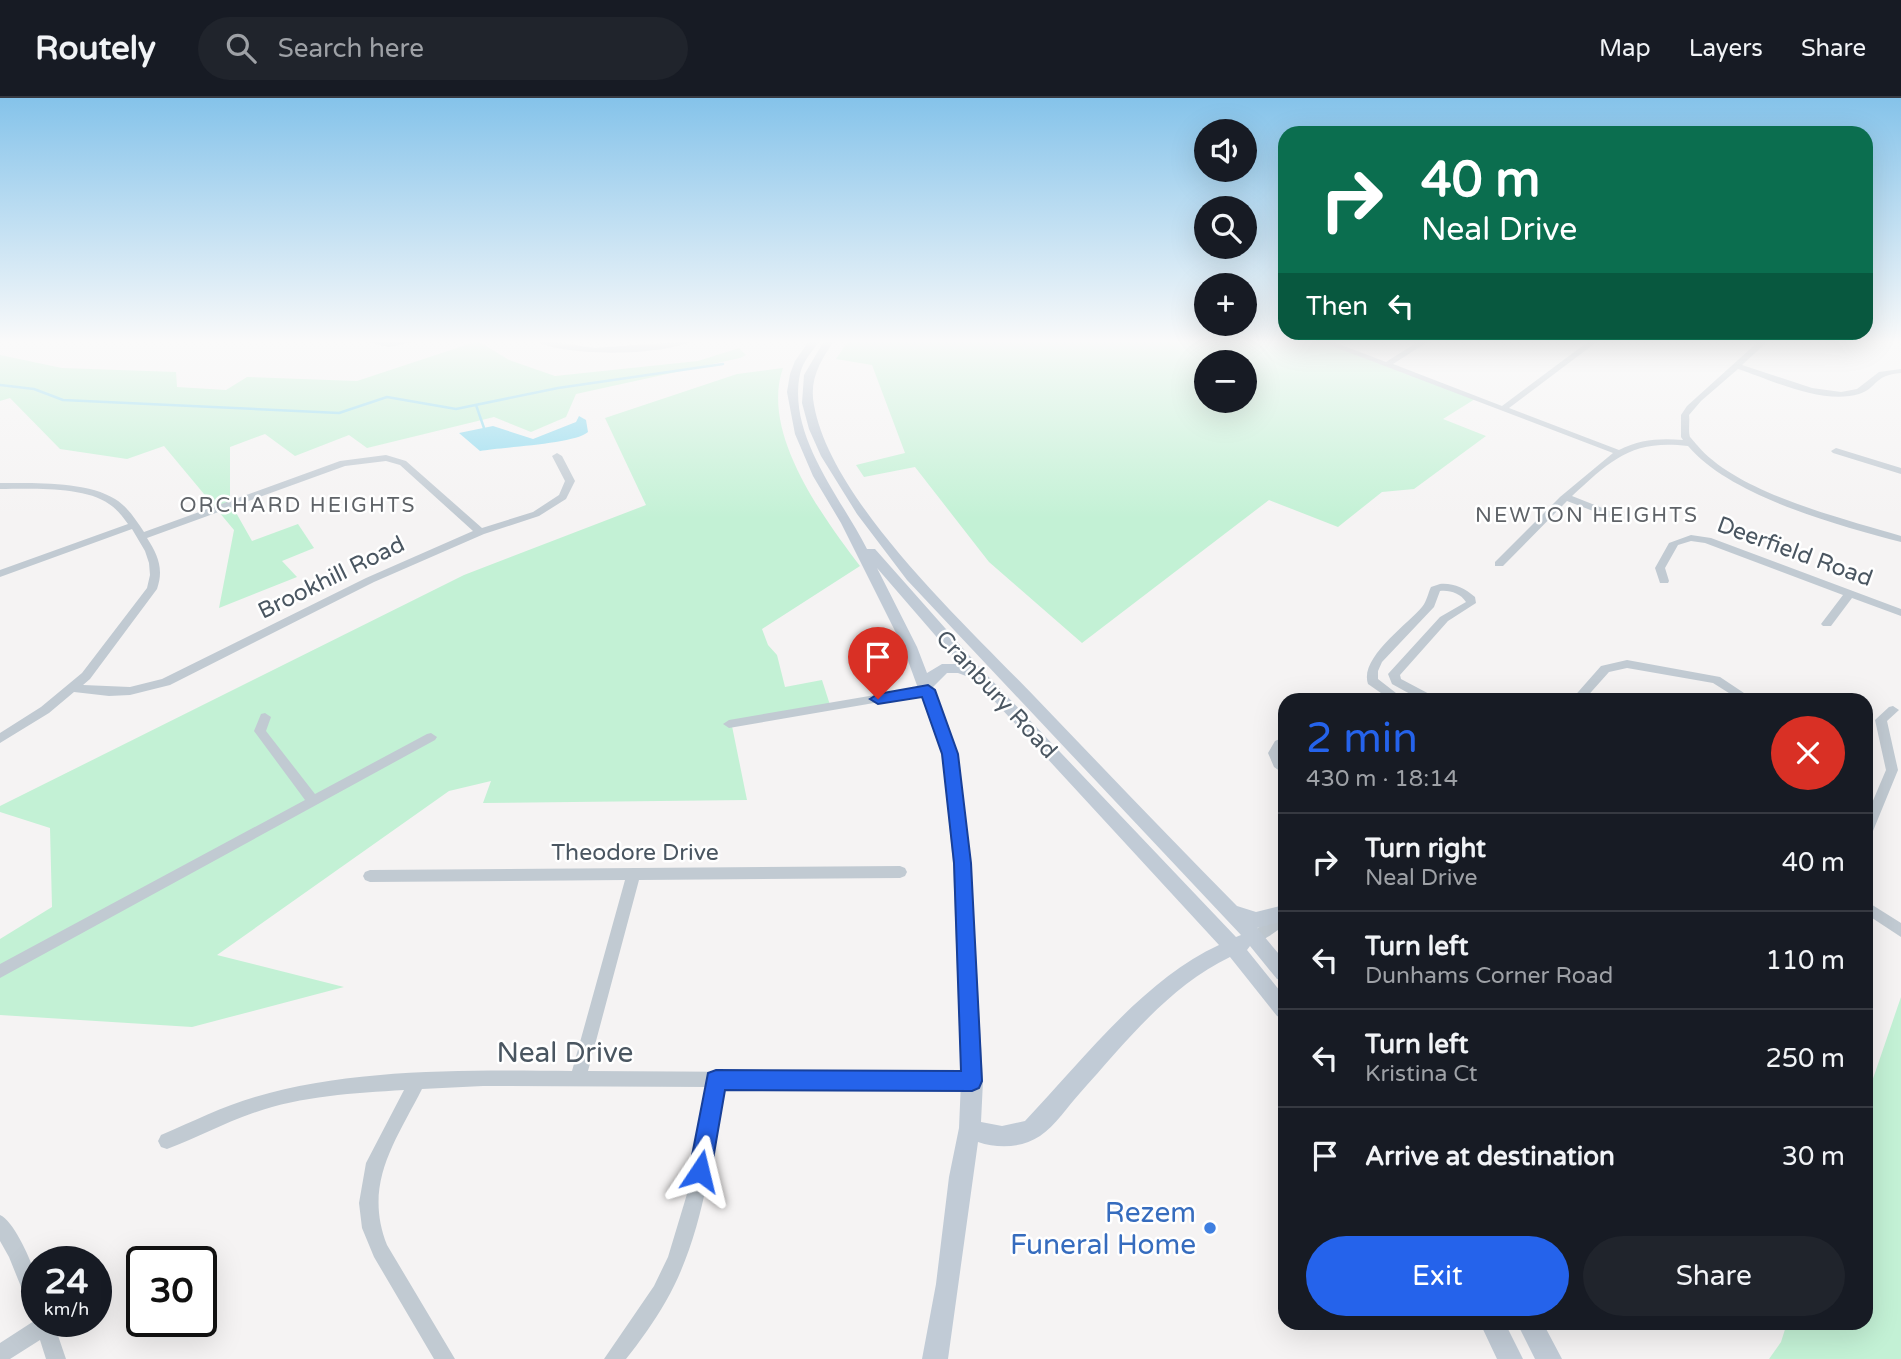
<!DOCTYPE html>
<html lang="en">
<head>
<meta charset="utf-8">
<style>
	:root { --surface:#171b24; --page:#20242c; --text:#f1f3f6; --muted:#9ea1a6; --line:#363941; --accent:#2563eb }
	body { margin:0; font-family:"Varela Round",sans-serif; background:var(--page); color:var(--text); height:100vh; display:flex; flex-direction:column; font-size:26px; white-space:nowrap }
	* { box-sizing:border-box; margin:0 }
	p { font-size:23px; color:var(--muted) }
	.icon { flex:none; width:38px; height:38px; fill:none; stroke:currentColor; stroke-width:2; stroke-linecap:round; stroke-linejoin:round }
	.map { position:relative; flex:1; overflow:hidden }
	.sheet { position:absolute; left:1278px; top:595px; width:595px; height:637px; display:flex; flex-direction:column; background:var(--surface); border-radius:21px; box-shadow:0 7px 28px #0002 }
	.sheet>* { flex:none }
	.top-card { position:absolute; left:1278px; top:28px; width:595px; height:214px; border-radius:21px; box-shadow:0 7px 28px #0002; background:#0b6e4f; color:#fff; overflow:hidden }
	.buttons { position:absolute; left:1194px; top:21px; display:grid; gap:14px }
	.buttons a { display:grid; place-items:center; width:63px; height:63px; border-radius:50%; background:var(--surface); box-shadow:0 7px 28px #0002; font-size:35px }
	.speed { position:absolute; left:21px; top:1148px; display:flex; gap:14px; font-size:35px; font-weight:700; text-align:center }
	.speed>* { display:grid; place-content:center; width:91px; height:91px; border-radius:50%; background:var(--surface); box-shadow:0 7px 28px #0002; line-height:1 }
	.speed small { font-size:18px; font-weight:400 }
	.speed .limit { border:4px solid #111; border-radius:10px; background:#fff; color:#111 }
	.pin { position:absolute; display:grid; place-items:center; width:60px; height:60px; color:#fff; margin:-72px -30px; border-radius:50% 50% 50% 0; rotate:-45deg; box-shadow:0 0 7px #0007 }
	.pin .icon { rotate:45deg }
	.me { position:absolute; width:77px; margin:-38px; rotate:10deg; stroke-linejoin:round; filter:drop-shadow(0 0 5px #0008) }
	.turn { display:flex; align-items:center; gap:24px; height:147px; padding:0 28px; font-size:32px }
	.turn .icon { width:91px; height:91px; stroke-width:2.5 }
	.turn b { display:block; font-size:49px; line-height:60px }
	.then { display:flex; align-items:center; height:66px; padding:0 28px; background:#0003; gap:14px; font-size:26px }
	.round { display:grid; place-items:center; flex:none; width:74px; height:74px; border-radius:37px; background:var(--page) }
	.headline { display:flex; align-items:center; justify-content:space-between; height:119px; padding:0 28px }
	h1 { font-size:42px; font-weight:600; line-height:52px; color:var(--accent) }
	.cta { display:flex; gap:14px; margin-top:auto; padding:14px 28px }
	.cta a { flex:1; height:80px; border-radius:42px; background:var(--accent); color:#fff; font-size:28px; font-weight:600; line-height:80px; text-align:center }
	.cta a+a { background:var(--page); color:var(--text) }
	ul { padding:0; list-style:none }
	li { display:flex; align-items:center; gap:21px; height:98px; padding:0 28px; border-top:2px solid var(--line) }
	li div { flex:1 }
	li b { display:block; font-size:26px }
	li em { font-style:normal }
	header { display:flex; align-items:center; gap:42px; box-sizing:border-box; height:98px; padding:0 35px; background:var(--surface); border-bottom:2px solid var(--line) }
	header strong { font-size:33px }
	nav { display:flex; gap:38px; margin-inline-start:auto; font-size:24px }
	.search { width:490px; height:63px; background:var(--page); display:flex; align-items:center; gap:18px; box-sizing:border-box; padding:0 24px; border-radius:38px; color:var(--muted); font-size:26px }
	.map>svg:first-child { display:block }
	.green { fill:#c3f1d5; fill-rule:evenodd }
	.water { fill:#90daee }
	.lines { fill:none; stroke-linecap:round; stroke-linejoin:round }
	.stream { stroke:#90daee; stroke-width:2.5 }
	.street { fill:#c1cad2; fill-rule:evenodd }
	.secondary { fill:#c1cbd6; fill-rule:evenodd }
	.route { fill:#2563eb; stroke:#184099; stroke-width:2 }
	.shop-dot { fill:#3f7fe0; stroke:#fff; stroke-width:2.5 }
	.labels { text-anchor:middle; stroke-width:5; stroke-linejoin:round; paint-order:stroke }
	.far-neighbourhood-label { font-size:21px; letter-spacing:2px; fill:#5f6368; stroke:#fff }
	.street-label { font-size:23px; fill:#4a5661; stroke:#fff }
	.near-street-label { font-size:28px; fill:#4a5661; stroke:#fff }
	.near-shop-label { font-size:28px; fill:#366cbe; stroke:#fff; text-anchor:end }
</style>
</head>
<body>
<header>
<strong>Routely</strong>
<div class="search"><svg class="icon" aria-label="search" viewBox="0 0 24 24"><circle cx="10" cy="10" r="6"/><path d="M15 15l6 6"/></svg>Search here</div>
<nav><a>Map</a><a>Layers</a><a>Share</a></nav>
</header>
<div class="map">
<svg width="1901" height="1261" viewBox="0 0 1901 1261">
	<rect width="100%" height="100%" fill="#f5f3f3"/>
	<path class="green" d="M478 243 509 262 555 278 698 263 739 250 746 257 740 260 576 296 566 319 531 334 494 319 367 350 349 337 295 358 265 336 230 349V404L252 443 298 426 314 450 282 463 297 479 219 510 234 432 164 348 127 361 60 351 10 300 0 303V257L62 270 176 274 177 289 226 292 247 279 357 283Z
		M848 243H1323L1475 301 1443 321 1486 338 1414 391 1382 394 1338 429 1269 402 1082 545 989 464 915 369 864 379 856 367 905 355 872 267 836 261ZM1206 264H1244V303H1206Z
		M783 270C760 335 823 419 860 468L762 531 768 547 777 557 785 589 822 582 830 607 732 628 747 702 483 705 491 683 449 693 217 857 344 889 192 929 0 917V841L52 809 50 730 0 714V708L464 477 646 407 605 320 737 276Z
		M1901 899V1261H1769L1781 1244 1787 1225H1866V1001Z"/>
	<path class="water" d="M579 318 586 322 588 334C575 346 502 349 480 353L459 335 493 328 533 341 576 324Z"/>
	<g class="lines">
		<path class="stream" d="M0 287 34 291 63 302 339 315 387 299 456 311 558 290 723 266
			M476 307 484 330"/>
		<path class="street" d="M362 243H418L389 249Z
			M535 243H549L594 250 692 243C660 258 567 259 535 243Z
			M1319 243H1331L1386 264 1419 243H1429L1393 266 1502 308 1589 243H1598L1509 310 1619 352C1640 341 1661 340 1683 342L1681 339V317L1687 308 1759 243H1768L1742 267 1812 290 1841 294 1857 291 1879 274 1901 271V275C1873 277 1878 290 1859 296 1823 307 1771 282 1738 271L1701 303 1689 317C1690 323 1688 333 1690 339 1691 340 1696 346 1697 347 1737 395 1841 420 1901 438V444C1839 428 1730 398 1688 348 1632 341 1611 362 1572 398L1620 417V421H1614L1567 403 1503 468H1495V464L1560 399 1613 355Z
			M1836 350 1901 370V376L1833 355 1831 353Z
			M557 355 562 358 575 383 566 401 539 418 484 436 374 484 170 587 130 597 109 598 74 594 49 615 0 645V635L41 609 82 575 147 490 150 477 149 465 145 453 132 431 0 479V472L128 426C123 419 117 411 109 406 84 388 30 391 0 391V385C32 385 87 383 115 401 127 408 136 422 144 434L340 363 386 357 406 363 482 430 533 414 559 397 565 383 552 358ZM386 363 400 367 473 433 366 480 162 581 130 589 83 587 90 581 157 491C164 471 158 457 147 440L345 368Z
			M1691 437 1711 440 1901 511V518L1852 500 1831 528H1823L1821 526 1843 497 1705 445 1691 443 1678 447 1665 470 1669 483 1668 485H1660L1655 470 1669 445Z
			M1440 486C1454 485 1464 490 1475 499L1476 505 1448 523 1400 577 1401 581 1435 599 1437 602H1421L1392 586 1388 576 1440 519 1466 504C1460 495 1450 492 1440 493L1434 509 1382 564 1378 573V581L1405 602H1391L1368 586C1359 560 1407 527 1422 509 1427 503 1428 495 1431 489Z
			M1627 562 1720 579 1750 599 1748 602H1740L1713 585 1627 570 1609 574 1584 602H1571L1601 568Z
			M928 588 934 592 932 595 729 630 723 626 729 622Z
			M1893 608 1899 612 1887 623 1898 672 1873 733 1871 737 1866 738V719L1886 672 1875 622 1889 609Z
			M265 615 271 619 266 633 315 696 427 636 431 635 437 639 435 642 0 880V866L305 702 254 633 261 616Z
			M1284 639V648L1280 655 1284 664V676L1274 669 1268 655 1275 643Z
			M900 768 905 770 907 774 905 778 900 780 639 782 588 973 972 975 978 978 980 983 978 988 972 991 723 989C711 1062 703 1138 666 1203 654 1224 641 1242 626 1261H604L654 1188 668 1159 687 1096 707 989 483 988 422 991C395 1044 363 1086 387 1147L455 1261H434L374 1159 362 1130 359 1105 366 1065 404 992C354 995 301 998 253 1015 224 1025 196 1040 167 1051L161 1049 158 1043 161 1037C192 1024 223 1008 255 999 352 970 471 972 572 973L625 782 370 784 365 782 363 778 365 774 370 772Z
			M1866 803 1901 825V839L1866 816Z
			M1284 815V828C1274 834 1261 847 1249 843L1247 839 1249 835Z
			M0 1117C14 1123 32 1164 36 1179 39 1190 37 1203 37 1213L30 1211 9 1159 0 1143Z
			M37 1216V1223H53L66 1261H46L40 1242 10 1261H0V1245L34 1223Z"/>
		<path class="secondary" d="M809 243H820C812 253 803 263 800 276 787 338 842 401 867 451H875L984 574 1236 839 1241 837 907 482 857 416 821 358 809 331 802 305 804 277 824 243H834C820 263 809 282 814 307 831 404 967 528 1035 599 1102 669 1169 739 1237 808L1256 814 1284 807V823L1257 830 1284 862V883L1277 881 1250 848 1247 852 1284 898V921L1277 918 1230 859C1168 889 1125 945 1080 995 1068 1008 1055 1028 1040 1038 1021 1050 999 1051 978 1044L948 1261H922L936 1186 949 1079 959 1030 961 983 953 765 942 656 903 549 841 425 813 378 795 336 787 294 790 276 795 263ZM877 470 960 566H942L927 575 917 549ZM947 575H958L974 581 1219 847C1144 881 1082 963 1025 1023L1002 1028 981 1024 983 983 971 765 958 656 933 589Z
			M1480 1225H1505L1523 1261H1497Z
			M1517 1225H1543L1562 1261H1535Z"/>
	</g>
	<linearGradient id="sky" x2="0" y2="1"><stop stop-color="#85c3ea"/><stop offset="0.58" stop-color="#fafafa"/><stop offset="1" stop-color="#fafafa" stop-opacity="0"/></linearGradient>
	<rect width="1901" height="420" fill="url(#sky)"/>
	<path class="route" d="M928 587 935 592 958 656 971 765 982 983 979 990 972 993 725 992 711 1073 708 1081 700 1084 692 1081 689 1073 708 975 716 972 961 973 954 765 942 656 922 599 878 606 870 601 878 596Z"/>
	<circle class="shop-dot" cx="1210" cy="1130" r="7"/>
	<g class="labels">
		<g class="far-neighbourhood-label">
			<text x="298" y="414">ORCHARD HEIGHTS</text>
			<text x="1587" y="424">NEWTON HEIGHTS</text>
		</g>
		<g class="street-label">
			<text transform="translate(1795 453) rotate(20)" y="8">Deerfield Road</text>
			<text transform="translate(331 479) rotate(-26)" y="8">Brookhill Road</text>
			<text transform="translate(997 596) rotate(47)" y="8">Cranbury Road</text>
			<text x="635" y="762">Theodore Drive</text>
		</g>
		<g class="near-street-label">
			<text x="565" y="964">Neal Drive</text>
		</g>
		<g class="near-shop-label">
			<text x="1196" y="1124">Rezem<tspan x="1196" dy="32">Funeral Home</tspan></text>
		</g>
	</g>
</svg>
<div class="buttons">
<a><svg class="icon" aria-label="sound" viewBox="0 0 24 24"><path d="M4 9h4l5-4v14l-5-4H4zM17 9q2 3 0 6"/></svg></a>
<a><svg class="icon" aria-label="search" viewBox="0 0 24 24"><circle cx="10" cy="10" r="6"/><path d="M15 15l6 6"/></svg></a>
<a>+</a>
<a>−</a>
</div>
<div class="speed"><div>24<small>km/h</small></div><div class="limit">30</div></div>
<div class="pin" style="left:878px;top:601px;background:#d93025"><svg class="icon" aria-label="arrive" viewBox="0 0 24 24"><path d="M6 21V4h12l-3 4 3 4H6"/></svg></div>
<svg class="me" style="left:700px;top:1073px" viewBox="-20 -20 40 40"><path d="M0-17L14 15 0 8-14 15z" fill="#2563eb" stroke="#fff" stroke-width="4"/></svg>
<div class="top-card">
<div class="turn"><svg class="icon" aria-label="right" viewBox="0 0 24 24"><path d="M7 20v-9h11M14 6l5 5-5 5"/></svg><div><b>40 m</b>Neal Drive</div></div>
<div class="then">Then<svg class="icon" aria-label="left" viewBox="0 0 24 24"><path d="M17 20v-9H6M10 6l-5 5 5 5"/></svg></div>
</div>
<section class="sheet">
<div class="headline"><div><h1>2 min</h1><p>430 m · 18:14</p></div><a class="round" style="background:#d93025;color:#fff"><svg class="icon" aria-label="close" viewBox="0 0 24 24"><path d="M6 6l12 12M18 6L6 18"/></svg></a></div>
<ul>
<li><svg class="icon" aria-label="right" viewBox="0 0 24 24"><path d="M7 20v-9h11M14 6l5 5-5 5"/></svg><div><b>Turn right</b><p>Neal Drive</p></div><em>40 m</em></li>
<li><svg class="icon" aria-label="left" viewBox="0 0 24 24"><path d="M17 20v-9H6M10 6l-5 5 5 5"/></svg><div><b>Turn left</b><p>Dunhams Corner Road</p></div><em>110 m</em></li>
<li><svg class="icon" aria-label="left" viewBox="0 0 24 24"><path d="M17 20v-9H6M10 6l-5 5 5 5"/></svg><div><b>Turn left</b><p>Kristina Ct</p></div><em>250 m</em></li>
<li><svg class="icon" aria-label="arrive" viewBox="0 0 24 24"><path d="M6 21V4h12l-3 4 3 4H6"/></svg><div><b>Arrive at destination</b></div><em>30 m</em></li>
</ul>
<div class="cta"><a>Exit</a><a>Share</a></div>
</section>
</div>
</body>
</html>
